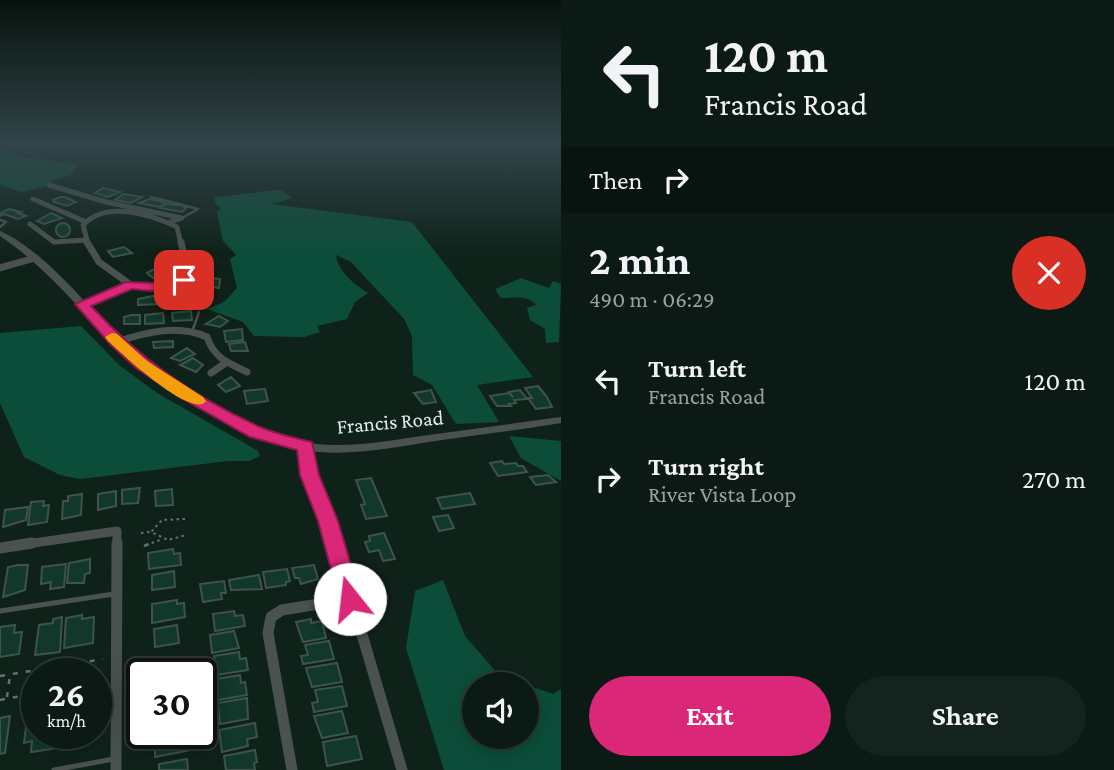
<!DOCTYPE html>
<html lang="en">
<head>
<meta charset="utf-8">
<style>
	:root { --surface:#0b1a14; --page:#14231d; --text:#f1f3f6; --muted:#9aa1a0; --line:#2b3834; --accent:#db2777 }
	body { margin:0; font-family:"Crimson Pro",serif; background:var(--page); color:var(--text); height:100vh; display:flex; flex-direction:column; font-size:26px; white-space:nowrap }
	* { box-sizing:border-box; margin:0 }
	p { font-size:23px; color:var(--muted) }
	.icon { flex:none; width:38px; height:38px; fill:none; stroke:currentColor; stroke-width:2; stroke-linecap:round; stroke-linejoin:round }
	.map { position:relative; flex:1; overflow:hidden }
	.panel { display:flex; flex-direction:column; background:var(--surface); width:553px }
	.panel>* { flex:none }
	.guide { background:#0b1a14; color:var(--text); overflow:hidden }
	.buttons { position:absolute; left:462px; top:672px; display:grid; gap:14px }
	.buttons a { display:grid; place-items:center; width:77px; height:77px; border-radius:50%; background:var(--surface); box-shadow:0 4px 18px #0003,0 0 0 2px var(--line); font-size:35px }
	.speed { position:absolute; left:21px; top:658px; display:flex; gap:14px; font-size:35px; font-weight:700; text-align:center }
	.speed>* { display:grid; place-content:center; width:91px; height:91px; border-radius:50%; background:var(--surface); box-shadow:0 4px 18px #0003,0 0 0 2px var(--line); line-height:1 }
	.speed small { font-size:18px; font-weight:400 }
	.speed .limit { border:4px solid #111; border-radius:10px; background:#fff; color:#111 }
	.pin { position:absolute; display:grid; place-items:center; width:60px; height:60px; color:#fff; margin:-30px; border-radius:14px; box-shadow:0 4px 10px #0006 }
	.me { position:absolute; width:77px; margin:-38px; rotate:344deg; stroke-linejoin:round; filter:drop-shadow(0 0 5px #0008) }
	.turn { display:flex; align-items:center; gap:24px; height:147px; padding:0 28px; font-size:32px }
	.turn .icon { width:91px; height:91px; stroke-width:2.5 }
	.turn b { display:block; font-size:49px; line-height:60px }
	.then { display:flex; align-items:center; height:66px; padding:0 28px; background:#0003; gap:14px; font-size:26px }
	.round { display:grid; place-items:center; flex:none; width:74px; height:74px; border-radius:37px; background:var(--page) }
	.head { display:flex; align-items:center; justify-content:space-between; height:119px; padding:0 28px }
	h1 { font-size:42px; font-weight:700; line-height:52px }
	.action { display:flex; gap:14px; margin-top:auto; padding:14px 28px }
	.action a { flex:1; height:80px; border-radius:42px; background:var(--accent); color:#fff; font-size:28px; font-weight:700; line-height:80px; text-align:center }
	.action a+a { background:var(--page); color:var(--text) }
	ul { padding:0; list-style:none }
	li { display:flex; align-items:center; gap:21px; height:98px; padding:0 28px }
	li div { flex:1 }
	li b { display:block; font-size:26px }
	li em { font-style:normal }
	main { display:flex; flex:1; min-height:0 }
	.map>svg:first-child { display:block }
	.green { fill:#0c4d39 }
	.building { fill:#11382a; stroke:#3f534a; stroke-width:2 }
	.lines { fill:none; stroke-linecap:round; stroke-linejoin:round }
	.path-far1 { stroke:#64736d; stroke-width:2; stroke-dasharray:2.5 3.5; stroke-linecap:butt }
	.path { stroke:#64736d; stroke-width:2.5; stroke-dasharray:5 8; stroke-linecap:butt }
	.service-far1 { stroke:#49524e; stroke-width:2.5 }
	.service { stroke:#49524e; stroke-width:5 }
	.minor-far3 { stroke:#49524e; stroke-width:5 }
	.minor-far2 { stroke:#49524e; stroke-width:7 }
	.minor-far1 { stroke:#49524e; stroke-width:9 }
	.minor { stroke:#49524e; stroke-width:11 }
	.tertiary { fill:#49524e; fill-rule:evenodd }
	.route { fill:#db2777; stroke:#8e194d; stroke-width:2 }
	.slow { fill:#f59e0b }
	.labels { text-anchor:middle; stroke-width:5; stroke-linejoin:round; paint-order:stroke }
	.street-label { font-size:21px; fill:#e1ece7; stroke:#0f221a }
</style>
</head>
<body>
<main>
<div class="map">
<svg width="561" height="770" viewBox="0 0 561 770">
	<rect width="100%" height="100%" fill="#0f221a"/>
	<path class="green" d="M0 150 20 157 79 164 71 175 53 180 44 187 21 192 2 186 0 181Z
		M281 190 292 198 272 204 412 222 533 377 477 385 499 422 456 424 432 385 413 375 412 336 404 319 351 262 336 255C338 272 354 284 368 293L355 302 347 319 317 326 320 332 304 337 254 336 243 322 207 309 224 302 237 288 230 259 236 255 223 241 217 212 221 208 214 202 215 197Z
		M521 278 549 288 553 281 561 284 559 342 546 343 545 329 530 320 527 308 536 305C528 295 513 298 501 298L495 289Z
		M81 326 119 365 157 393 258 451 260 456 249 461H228L80 479 60 475 24 457 0 403V333Z
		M509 436 561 441V481L521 458Z
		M443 580 465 636 499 675 526 684H474V737H527V685L553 694 561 689V770H444L406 648 415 591Z"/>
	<path class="building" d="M103 188 120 192 108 197 95 193Z
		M123 194 142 197 131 203 115 200Z
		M60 197H65L76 202 67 206 54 202 53 200Z
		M149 199 160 201 165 203 159 207 139 203Z
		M165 204 181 205 186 208 182 212 160 208Z
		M9 209 21 212 18 213 26 216 18 219 4 214 0 216V213Z
		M51 213 62 218 44 224 37 221Z
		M56 230a7 7 0 1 1 14 0a7 7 0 1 1-14 0Z
		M124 247 132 253 113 257 108 251Z
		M158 267 167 272 153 278 147 273Z
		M204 277 220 279 219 288 200 285Z
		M158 295 159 304 138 305V299Z
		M191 311 192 320 173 321 172 313Z
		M163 313 164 323 145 324V315Z
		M131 315H140V324H124V317Z
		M219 316 228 321 220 327 206 324Z
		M242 329 243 340 226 342 224 331Z
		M173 341V347L154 348 153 342Z
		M245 342 248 351H231L229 344Z
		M187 348 195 354 180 361 171 358Z
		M193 358 203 365 196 372 180 365Z
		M231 377 240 386 226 392 218 385Z
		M538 386 547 397 552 407 536 409 528 398H532L525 388Z
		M265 389 268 401 247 404 244 391Z
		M431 390 436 402 423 404 414 393Z
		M520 390 527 399 514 400 516 403 509 404 511 406H497L490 396 509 393 513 397 509 392Z
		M502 461 504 464 516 463 518 466H523L527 472 498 476 490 463Z
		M548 475 556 482 536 485 530 477Z
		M371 478 387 516 366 519 361 505 365 504 356 480Z
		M140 488 138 503 122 504V490Z
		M172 489 173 505 156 506 155 491Z
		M116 491V506L98 510V494Z
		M470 493 475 504 442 509 437 498Z
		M82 494 81 515 62 519 63 501H68V496Z
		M44 501 43 506 49 505 47 522 28 525 31 502Z
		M28 507 26 520 3 527 5 510Z
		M448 515 454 528 439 531 433 517Z
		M384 533 395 559 383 561 379 550 369 552 365 542 370 541 369 536Z
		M173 549 174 554 180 553 181 565 149 569 148 553Z
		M90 559V573L85 574 84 583H67L69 563Z
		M66 564 64 587 50 589 51 582 41 584 42 567Z
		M18 565H28L25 590 3 597 8 567Z
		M314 565 318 579 301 584 299 578H295L292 568Z
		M287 569 290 581 286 582V585L266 588 263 572Z
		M174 571 175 587 152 590V575Z
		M259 575 262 589 231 590 229 580Z
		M224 581 226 593H221L222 599 203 602 200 584Z
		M177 600V604L184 603 185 617 152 623V604Z
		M234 611 235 616 243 615 245 626 215 631 213 614Z
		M82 615V619L94 617 93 643 64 648 66 618Z
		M62 617 60 652 35 655 39 625 53 623V619Z
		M311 619V623L322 621 326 638 303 642 296 622Z
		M15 625 14 633 22 632 19 654 0 657V627Z
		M177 625 179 643 155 647 154 629Z
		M234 631 239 648 212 653 210 635Z
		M329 641 334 659 303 664 301 656 308 655 305 645Z
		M239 652 240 659 246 658 248 670 216 675 214 656Z
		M182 658V662L189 661 190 674H153L152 662Z
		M337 663 342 682 312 687 306 668Z
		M240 675 241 683 245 682 247 695 218 700 216 679Z
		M342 686 347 706 314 712 312 703 318 702 315 690Z
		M247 698 248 719 220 724 218 703Z
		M342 711 348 733 322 738 314 716Z
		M36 714 37 733H53L52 749 31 752 32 741 24 743 27 718Z
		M10 716 5 753 0 754V718Z
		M255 723 257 737 247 739 248 746 222 752 219 730Z
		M60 733H77V741L59 744Z
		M155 733H195L196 749 155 757Z
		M356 736 362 759 327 766 323 742Z
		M255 750 257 762 254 763 255 770H226L224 756Z
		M187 759 188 770H159V764Z"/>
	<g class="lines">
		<path class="path-far1" d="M185 519 162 520 151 532 168 540 186 535
			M141 533 150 532
			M146 545 163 539"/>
		<path class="path" d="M144 546 151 543
			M335 617 340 612
			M85 662V674
			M0 676 103 659
			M96 683 102 682
			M7 697 10 675
			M0 700 37 693"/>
		<path class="service-far1" d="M151 197 198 209 182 218
			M0 220 6 222 0 227
			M192 332 199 312"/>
		<path class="service" d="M0 611 114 594
			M54 770 114 759"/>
		<path class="minor-far3" d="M49 185 106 202 182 218 170 222
			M33 199 84 221
			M30 224 54 242 86 240
			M88 244 83 225C106 200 150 214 177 227L181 244"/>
		<path class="minor-far2" d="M87 242 99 262 131 285
			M0 268 35 258
			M131 285 152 287 184 280 188 273 181 242
			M82 304 131 285
			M117 342C146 332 178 324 207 337 214 358 228 363 247 372
			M211 373 227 362"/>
		<path class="minor-far1" d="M305 447 310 475 335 545
			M20 545 117 531V545"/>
		<path class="minor" d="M335 543 402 770
			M0 548 32 543
			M116 770 117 543
			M292 770 268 633 271 617 282 610 350 599"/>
		<path class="tertiary" d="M0 231C48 252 95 316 133 353 176 393 258 439 317 444 354 448 392 440 429 435 473 429 517 423 561 417V423C519 430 477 435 435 441 397 447 358 455 319 452 257 447 176 401 131 360 86 319 51 270 0 236Z"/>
	</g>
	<linearGradient id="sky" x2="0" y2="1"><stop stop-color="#08130e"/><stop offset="0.57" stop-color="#314449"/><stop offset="1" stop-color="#314449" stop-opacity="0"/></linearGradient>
	<rect width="561" height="253" fill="url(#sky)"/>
	<path class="route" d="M184 276 188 277V283L152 291 132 289 91 306C140 359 194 397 260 427 276 434 295 438 312 442L319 475 338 521 361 599 358 606 350 608 342 606 339 599 318 521 300 475 297 450 250 437 183 399 136 368 111 345 75 304 126 282 152 283Z"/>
	<path class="slow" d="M112 333 117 334 147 361 203 397 206 401 203 404C182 410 123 355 107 340L105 337Z"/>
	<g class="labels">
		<g class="street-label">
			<text transform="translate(390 422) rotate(-5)" y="7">Francis Road</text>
		</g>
	</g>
</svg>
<div class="buttons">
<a><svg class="icon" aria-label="sound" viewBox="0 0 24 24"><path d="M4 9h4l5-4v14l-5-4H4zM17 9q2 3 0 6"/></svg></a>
</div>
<div class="speed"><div>26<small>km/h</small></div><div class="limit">30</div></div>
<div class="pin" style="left:184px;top:280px;background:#d93025"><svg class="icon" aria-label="arrive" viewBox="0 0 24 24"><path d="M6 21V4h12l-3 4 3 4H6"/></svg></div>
<svg class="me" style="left:350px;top:599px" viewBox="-20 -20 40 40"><circle r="19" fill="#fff"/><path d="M0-13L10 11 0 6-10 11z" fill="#db2777"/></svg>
</div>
<section class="panel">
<div class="guide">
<div class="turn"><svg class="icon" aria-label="left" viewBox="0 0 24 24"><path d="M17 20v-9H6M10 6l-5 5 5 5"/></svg><div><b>120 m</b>Francis Road</div></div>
<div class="then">Then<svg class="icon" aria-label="right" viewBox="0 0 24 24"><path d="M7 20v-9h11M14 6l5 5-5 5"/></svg></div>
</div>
<div class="head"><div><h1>2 min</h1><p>490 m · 06:29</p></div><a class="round" style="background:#d93025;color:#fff"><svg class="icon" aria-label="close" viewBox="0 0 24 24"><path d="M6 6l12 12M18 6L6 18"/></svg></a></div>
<ul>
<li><svg class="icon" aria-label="left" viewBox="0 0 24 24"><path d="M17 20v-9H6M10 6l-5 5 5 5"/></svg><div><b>Turn left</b><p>Francis Road</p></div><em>120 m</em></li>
<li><svg class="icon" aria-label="right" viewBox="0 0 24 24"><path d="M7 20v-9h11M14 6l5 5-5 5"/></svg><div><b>Turn right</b><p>River Vista Loop</p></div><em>270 m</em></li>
</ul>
<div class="action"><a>Exit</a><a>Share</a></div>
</section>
</main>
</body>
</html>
